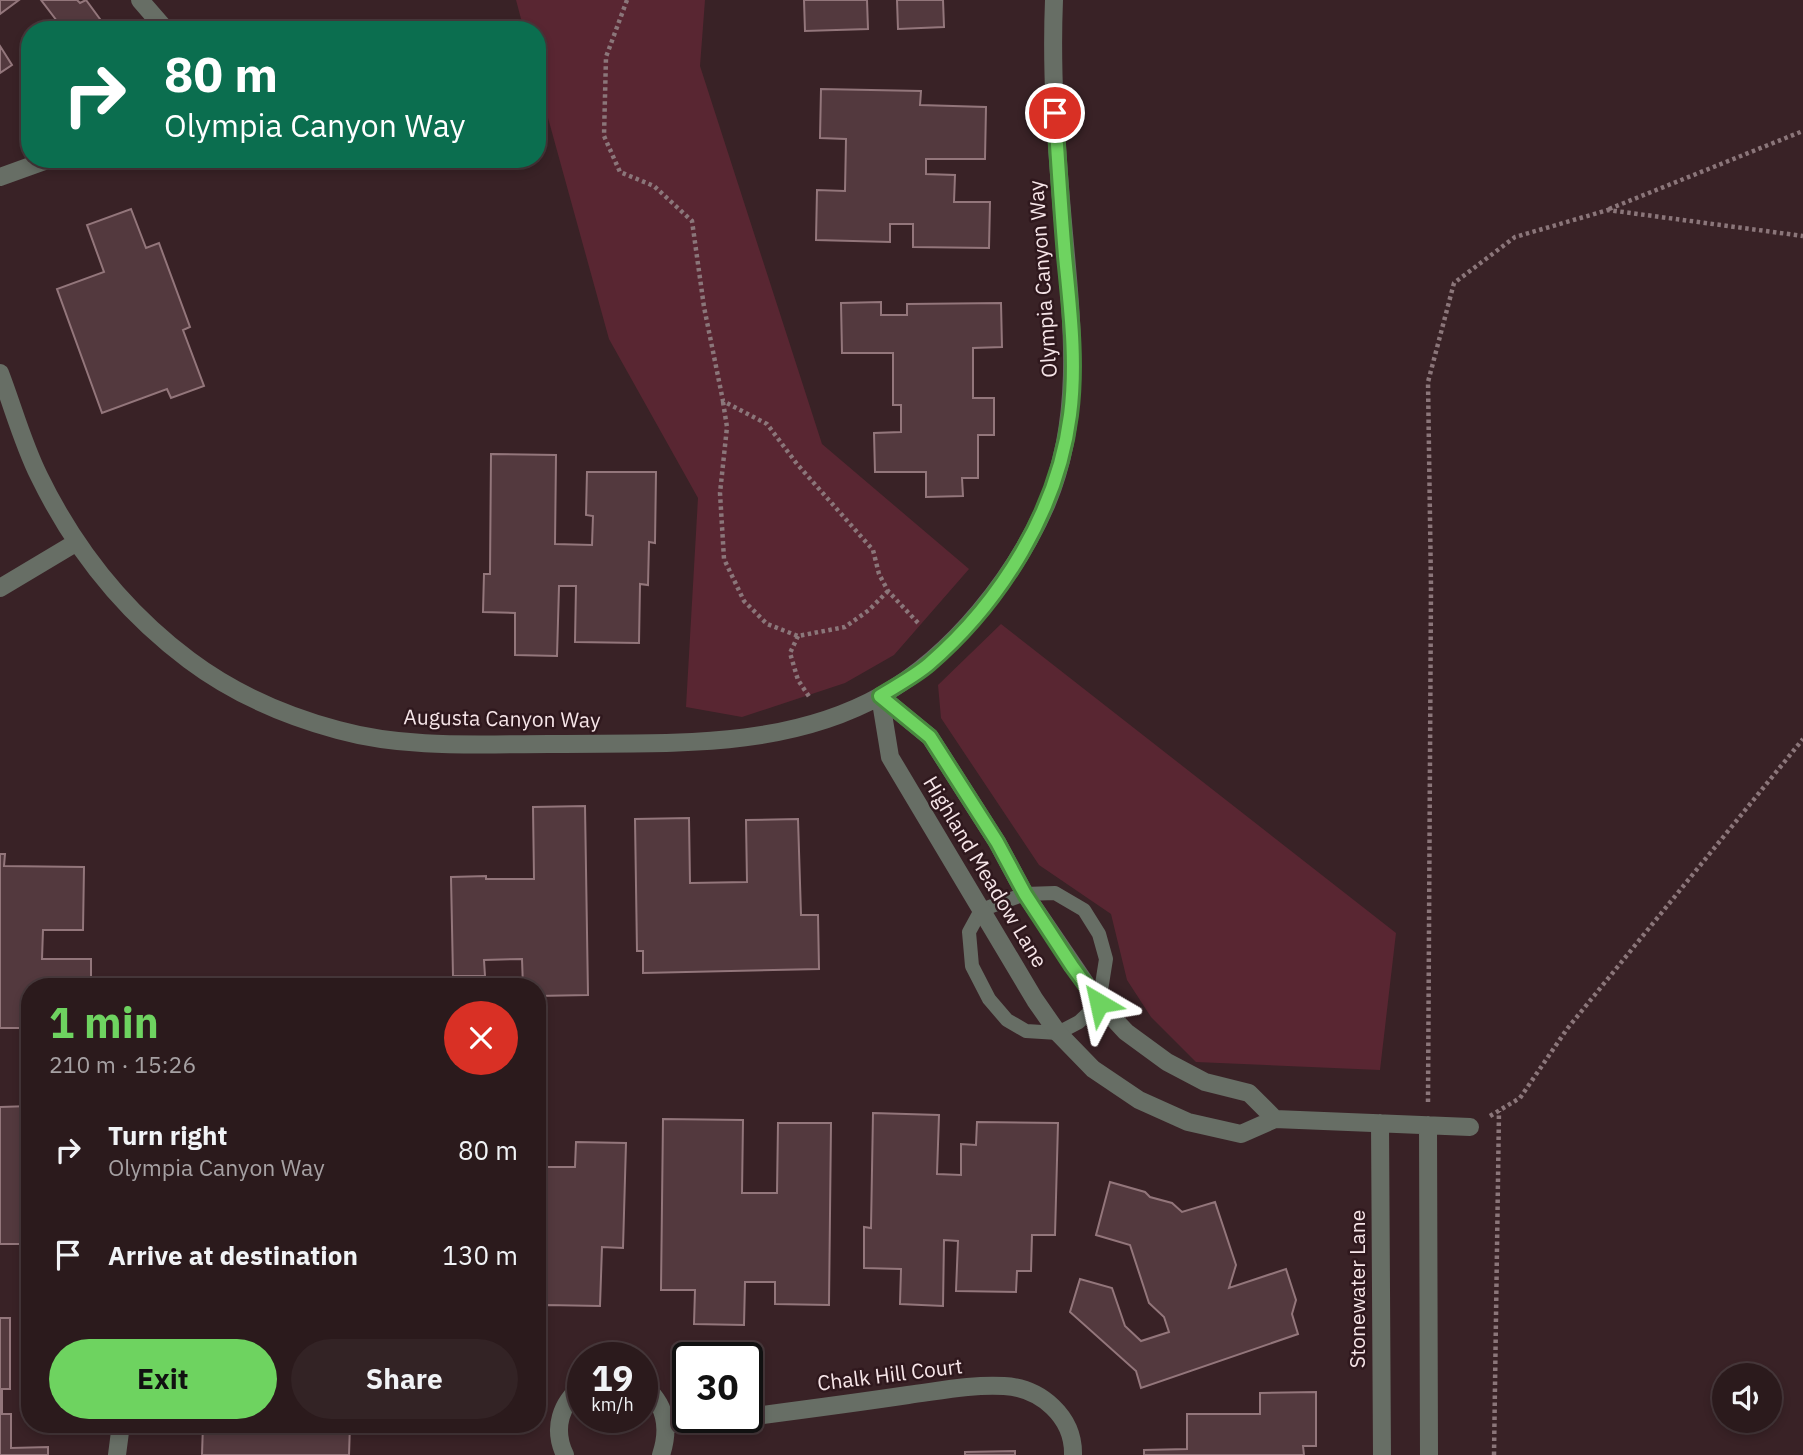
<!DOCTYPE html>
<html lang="en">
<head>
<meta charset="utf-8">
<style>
	:root { --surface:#2b1a1c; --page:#332325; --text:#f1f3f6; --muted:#a6a1a3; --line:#47383b; --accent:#6ed360 }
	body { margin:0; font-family:"IBM Plex Sans",sans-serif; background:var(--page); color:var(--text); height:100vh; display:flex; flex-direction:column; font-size:26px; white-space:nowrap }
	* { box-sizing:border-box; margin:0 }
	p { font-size:23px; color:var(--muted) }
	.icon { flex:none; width:38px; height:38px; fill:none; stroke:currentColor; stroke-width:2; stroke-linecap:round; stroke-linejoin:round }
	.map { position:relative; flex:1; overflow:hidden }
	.details { position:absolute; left:21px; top:978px; width:525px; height:455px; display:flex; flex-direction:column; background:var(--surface); border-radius:28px; box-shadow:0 4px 10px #0003,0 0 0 2px var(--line) }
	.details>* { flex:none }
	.hud { position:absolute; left:21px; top:21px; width:525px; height:147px; border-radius:28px; box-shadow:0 4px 10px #0003,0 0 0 2px var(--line); background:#0b6e4f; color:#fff; overflow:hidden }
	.controls { position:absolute; left:1712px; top:1363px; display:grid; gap:14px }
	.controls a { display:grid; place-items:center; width:70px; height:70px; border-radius:50%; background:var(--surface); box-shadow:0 4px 10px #0003,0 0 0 2px var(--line); font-size:35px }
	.speed { position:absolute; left:567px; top:1342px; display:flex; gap:14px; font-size:35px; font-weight:700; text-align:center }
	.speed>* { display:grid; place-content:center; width:91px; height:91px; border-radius:50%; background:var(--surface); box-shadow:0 4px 10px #0003,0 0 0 2px var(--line); line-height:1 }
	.speed small { font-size:18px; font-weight:400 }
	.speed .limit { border:4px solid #111; border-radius:10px; background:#fff; color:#111 }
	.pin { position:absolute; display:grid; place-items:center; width:60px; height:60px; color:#fff; margin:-30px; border:4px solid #fff; border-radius:50%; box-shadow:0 2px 7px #0007 }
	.me { position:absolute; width:77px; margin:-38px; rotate:324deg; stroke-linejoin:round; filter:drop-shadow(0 0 5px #0008) }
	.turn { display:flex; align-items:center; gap:24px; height:147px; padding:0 28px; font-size:32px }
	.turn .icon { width:91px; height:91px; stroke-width:2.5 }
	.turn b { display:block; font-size:49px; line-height:60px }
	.round { display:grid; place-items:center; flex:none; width:74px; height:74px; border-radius:37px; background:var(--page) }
	.overview { display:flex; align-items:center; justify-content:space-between; height:119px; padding:0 28px }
	h1 { font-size:42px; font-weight:700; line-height:52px; color:var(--accent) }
	.button { display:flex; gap:14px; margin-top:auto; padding:14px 28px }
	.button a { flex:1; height:80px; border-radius:42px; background:var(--accent); color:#111; font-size:28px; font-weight:700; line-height:80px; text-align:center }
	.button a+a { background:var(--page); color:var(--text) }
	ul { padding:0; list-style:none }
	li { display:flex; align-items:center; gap:21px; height:105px; padding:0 28px }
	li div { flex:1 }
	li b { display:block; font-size:26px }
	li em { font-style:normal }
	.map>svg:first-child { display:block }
	.green { fill:#592632 }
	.building { fill:#53393e; stroke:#93767b; stroke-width:2 }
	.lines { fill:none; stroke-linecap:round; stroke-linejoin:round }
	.path { stroke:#8b767a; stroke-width:4.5; stroke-dasharray:3.5 3.5; stroke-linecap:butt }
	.lane { stroke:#676e65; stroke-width:14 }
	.street { stroke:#676e65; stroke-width:18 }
	.route-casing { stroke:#48893e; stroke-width:18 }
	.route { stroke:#6ed360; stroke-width:12 }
	.labels { text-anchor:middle; stroke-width:5; stroke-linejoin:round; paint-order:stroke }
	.street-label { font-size:21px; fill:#f6e5e8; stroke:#2f181d }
</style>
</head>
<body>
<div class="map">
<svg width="1803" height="1455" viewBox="0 0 1803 1455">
	<rect width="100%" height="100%" fill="#392226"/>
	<path class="green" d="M516 0H705L700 66 822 444 969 569 894 655 845 683 742 717 686 707 698 498 609 339 537 78V30H524Z
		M1001 624 1396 933 1380 1070 1196 1062 1151 1017 1127 980 1111 914 1039 865 941 718 938 685Z"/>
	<path class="building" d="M0 0H19L0 14Z
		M41 0H77L80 3 86 0 108 30H55L52 25 57 21Z
		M804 0H867L868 29 805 31Z
		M897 0H943L944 27 898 29Z
		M0 46 12 65 0 73Z
		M821 89 921 91 920 105 986 107 985 159H926V174L955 175 954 202H990L989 248 913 247V224H890V242L816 240 817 190 845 191 846 139 820 138Z
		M131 209 146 248 159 243 190 327 183 330 204 386 171 398 167 389 102 413 57 289 104 272 87 225Z
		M881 302V315H907V304L1001 303 1002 347 973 348V398H994V435H978V478H962L963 496 926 497V472H875L874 433 901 432V405H893V353H842L841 303Z
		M491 454 556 455 555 544 592 545 593 516 586 515 587 472H656L655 543 649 542 648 585 640 584 639 643 575 642 576 586H559L557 656 515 655V613L483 612 484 574H490Z
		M585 806 588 995 537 996V987H523L522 959 484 960 485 976H453L451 877 486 876V879H534L533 807Z
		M689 818 690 883 747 882 746 820 798 819 801 915H818L819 969 643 973V951H637L635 819Z
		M0 854H5L4 866 84 867 83 930H43L42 959H91V987H30V1028H0Z
		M30 1106V1201H21L22 1244H0V1107Z
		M873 1113 939 1115 937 1174 961 1175V1144L976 1145 977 1122 1058 1123 1055 1235H1032L1031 1271H1017L1016 1292 956 1291 958 1241 944 1240 943 1306 900 1304 901 1269 864 1268V1227L871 1228Z
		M663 1119 743 1120 742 1193H777L778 1123H831L829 1305 775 1304V1282H745L744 1325 694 1324 695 1290H661Z
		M576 1142 626 1143 623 1248 602 1247 600 1306 547 1305V1324L537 1323V1167H575Z
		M1110 1182 1145 1192 1150 1197 1172 1203 1182 1212 1215 1202 1236 1265 1229 1288 1286 1269 1296 1300 1292 1314 1298 1334 1141 1388 1136 1371 1070 1312 1080 1279 1112 1288 1125 1326 1141 1341 1169 1332 1164 1317 1149 1303 1130 1245 1096 1235Z
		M0 1318H10V1389H2V1414H11V1448L48 1447V1455H0Z
		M1316 1392V1446H1303L1304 1455H1144V1450L1187 1449V1414H1260V1393Z
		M203 1424H350L349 1455H202Z
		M1015 1451V1455H965V1452Z"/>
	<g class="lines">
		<path class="path" d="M627 0 606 57 604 136 620 172 654 186 692 221 704 307 723 401 767 424 797 464 873 550 879 574 888 591 920 625
			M1609 209 1803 131
			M723 402 727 427 720 493 724 559 744 601 767 624 798 636 845 627 869 610 888 591
			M798 636 790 653 798 680 810 698
			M1428 1102 1431 587 1428 382 1454 283 1515 237 1608 210 1803 236
			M1490 1116 1520 1098 1567 1029 1803 739
			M1494 1455 1499 1111"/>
		<path class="lane" d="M1055 893 1084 910 1099 934 1106 959 1099 1003 1079 1022 1058 1033 1026 1031 1007 1020 989 999 972 966 969 932 981 910 1025 894Z"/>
		<path class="street" d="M140 0 166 30
			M0 177 50 159
			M0 373C13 407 23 444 39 476 74 548 125 612 189 660 233 693 286 716 338 730 407 749 479 744 549 744 660 742 781 752 882 695 953 655 1015 577 1047 503 1086 411 1070 307 1062 211 1056 141 1051 71 1054 0
			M0 588 77 542
			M880 696 890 757 1035 1000 1058 1033 1093 1069 1139 1100 1188 1122 1241 1134 1275 1119 1470 1127
			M880 696 930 737 997 842 1025 894 1099 1003 1126 1032 1167 1062 1205 1082 1249 1093 1275 1119
			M1380 1123 1382 1455
			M1428 1125 1429 1455
			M642 1385C666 1403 670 1428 661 1455
			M747 1417C801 1410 854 1403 908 1395 939 1391 973 1384 1004 1386 1041 1388 1074 1417 1073 1455
			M666 1423 700 1424 745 1418
			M117 1455 121 1424
			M565 1455C552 1428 561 1403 583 1385"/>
	</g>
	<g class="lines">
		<defs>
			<path id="route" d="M1055 113C1058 161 1061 208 1065 256 1070 308 1077 362 1070 415 1058 510 1001 602 929 664 915 676 896 686 880 696L930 737 997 842 1025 894 1072 966 1099 1003"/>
		</defs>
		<use href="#route" class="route-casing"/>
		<use href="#route" class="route"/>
	</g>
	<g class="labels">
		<g class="street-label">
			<text transform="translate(1043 279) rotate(-94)" y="7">Olympia Canyon Way</text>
			<text transform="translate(502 719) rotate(1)" y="7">Augusta Canyon Way</text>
			<text transform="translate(985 872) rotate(59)" y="7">Highland Meadow Lane</text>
			<text transform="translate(1358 1289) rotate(-90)" y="7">Stonewater Lane</text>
			<text transform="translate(890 1375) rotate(-7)" y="7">Chalk Hill Court</text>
		</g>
	</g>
</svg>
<div class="controls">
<a><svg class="icon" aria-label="sound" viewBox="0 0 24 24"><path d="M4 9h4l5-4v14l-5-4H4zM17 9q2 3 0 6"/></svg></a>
</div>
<div class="speed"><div>19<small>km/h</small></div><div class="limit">30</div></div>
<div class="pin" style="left:1055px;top:113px;background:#d93025"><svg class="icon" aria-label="arrive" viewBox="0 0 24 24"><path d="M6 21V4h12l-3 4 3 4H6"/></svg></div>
<svg class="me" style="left:1099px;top:1003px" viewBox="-20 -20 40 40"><path d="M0-17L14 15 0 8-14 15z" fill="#6ed360" stroke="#fff" stroke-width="4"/></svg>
<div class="hud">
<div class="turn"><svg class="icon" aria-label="right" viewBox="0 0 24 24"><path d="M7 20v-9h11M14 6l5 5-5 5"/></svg><div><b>80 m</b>Olympia Canyon Way</div></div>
</div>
<section class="details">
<div class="overview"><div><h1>1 min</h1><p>210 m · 15:26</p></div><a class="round" style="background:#d93025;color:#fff"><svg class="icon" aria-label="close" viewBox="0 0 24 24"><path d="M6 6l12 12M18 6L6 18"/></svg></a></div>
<ul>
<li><svg class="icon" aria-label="right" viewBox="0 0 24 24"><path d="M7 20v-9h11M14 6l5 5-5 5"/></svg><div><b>Turn right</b><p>Olympia Canyon Way</p></div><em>80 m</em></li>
<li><svg class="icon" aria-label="arrive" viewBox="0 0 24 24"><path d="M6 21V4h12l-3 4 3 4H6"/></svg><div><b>Arrive at destination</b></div><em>130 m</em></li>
</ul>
<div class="button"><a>Exit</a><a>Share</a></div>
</section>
</div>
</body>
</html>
